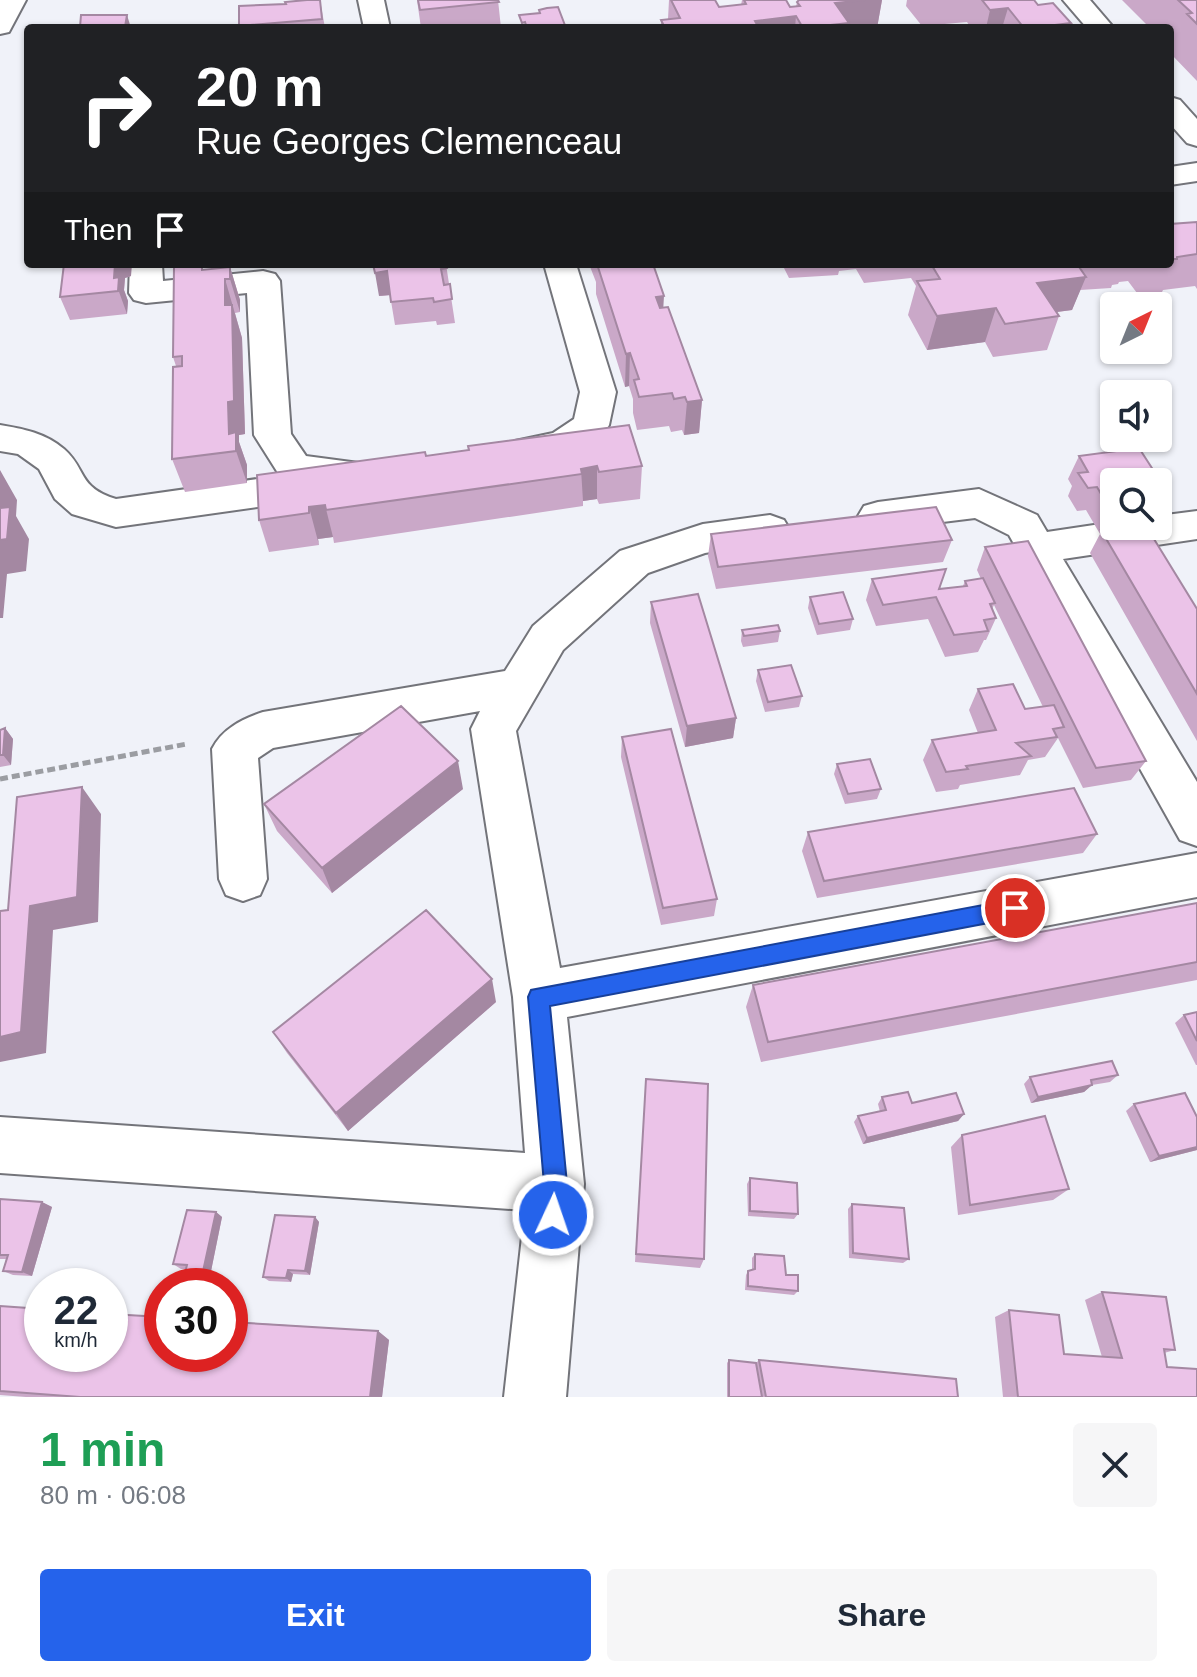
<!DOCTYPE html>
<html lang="en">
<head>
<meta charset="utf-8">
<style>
	:root { --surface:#fff; --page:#f6f6f7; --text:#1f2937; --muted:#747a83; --accent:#2563eb }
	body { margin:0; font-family:Helvetica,sans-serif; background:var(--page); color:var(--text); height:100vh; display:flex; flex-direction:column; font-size:30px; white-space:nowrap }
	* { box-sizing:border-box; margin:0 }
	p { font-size:26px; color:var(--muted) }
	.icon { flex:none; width:44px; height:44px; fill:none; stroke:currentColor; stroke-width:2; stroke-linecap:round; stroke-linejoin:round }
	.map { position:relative; height:1397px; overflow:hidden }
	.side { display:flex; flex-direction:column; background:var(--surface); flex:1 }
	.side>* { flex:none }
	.guide { position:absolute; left:24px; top:24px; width:1150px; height:244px; border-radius:8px; box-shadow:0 2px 6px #0004; background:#202124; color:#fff; overflow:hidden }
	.needle { width:52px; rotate:43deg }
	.fabs { position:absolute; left:1100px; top:292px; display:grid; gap:16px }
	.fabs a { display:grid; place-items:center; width:72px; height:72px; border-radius:8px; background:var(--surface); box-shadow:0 2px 6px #0004; font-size:40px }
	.speed { position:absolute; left:24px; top:1268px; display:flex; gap:16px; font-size:40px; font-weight:700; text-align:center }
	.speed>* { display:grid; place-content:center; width:104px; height:104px; border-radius:50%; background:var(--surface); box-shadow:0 2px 6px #0004; line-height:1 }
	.speed small { font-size:20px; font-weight:400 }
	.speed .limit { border:12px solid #d22; background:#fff; color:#111 }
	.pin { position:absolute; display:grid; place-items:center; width:68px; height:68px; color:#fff; margin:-34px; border:4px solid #fff; border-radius:50%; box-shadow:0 2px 8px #0007 }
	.me { position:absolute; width:88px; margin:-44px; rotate:3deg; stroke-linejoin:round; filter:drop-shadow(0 0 6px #0008) }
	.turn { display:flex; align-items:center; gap:28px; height:168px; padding:0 40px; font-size:36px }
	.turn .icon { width:104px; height:104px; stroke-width:2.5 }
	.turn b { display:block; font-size:56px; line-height:68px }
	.then { display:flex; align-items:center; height:76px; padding:0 40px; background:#0003; gap:16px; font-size:30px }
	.round { display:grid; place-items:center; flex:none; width:84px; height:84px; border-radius:8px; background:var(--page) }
	.headline { display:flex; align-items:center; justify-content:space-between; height:136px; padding:0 40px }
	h1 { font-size:48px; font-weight:700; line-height:60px; color:#1e9e55 }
	.button { display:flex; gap:16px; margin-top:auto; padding:16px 40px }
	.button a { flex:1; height:92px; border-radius:8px; background:var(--accent); color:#fff; font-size:32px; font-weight:700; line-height:92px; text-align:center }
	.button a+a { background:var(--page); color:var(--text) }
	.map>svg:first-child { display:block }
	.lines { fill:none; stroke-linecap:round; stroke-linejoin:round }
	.minor-casing { stroke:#73747a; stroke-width:4 }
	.major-casing { stroke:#73747a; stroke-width:4 }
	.path { stroke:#9b9da2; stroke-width:5; stroke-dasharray:8 4; stroke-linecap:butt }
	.minor { fill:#fff; fill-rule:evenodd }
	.major { fill:#fff; fill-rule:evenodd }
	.wall { fill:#caa8c8 }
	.shaded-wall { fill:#a488a2 }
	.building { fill:#ebc3e8; stroke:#a488a2; stroke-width:2 }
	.route { fill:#2563eb; stroke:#184099; stroke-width:2 }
</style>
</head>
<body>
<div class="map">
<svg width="1197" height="1397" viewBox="0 0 1197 1397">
	<rect width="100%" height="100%" fill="#f0f2f9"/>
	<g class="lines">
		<defs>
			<path id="minor" d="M0 0H26L9 32 0 34Z
				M358 0H384L390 28H364Z
				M1063 0H1090L1114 28H1087Z
				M1170 97 1180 100 1197 119V146L1187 143 1170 124Z
				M1197 163V181L1170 185V167Z
				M130 264H162L163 281 263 271 275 274 280 281 291 434 306 456 374 465 380 475 374 485 361 489 320 484 279 504 116 527 72 514 55 499 39 469 18 454 0 451V425C24 429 45 433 64 449 87 469 77 487 116 499L271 477 278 473 254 435 247 293 146 303 134 300 129 293Z
				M544 264H576L616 392 609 425 604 434 576 454 528 463 515 459 509 450 515 441 553 433 574 419 580 392Z
				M979 489 1037 515 1047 532 1114 522V526H1158V516L1197 511V539L1063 559 1197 782V846L1180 840 1009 535 975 518 878 530 864 526 858 516 864 506 878 502Z
				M770 515 784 520 790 530 784 540 705 553 648 573 563 650 516 731 560 968 1197 853V897L567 1017 584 1184 566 1397H504L525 1210 0 1173V1117L525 1153 513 997 471 729 480 711 273 748 258 758 267 879 260 895 243 901 226 895 219 879 212 749C222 729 242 719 263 712L505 671 533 626 620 551 703 524Z"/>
			<path id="major" d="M0 0H20L16 5 0 8Z"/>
		</defs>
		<use href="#minor" class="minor-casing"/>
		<use href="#major" class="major-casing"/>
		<path class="path" d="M0 779 187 744"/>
		<use href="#minor" class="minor"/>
		<use href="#major" class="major"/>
	</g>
	<path class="wall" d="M320 0 325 28H240L239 6 286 4Z
		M417 0H498L501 28H421Z
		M669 0H715L719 7 741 5 742 0H786L790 7H796L797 2 799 0H882L877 28H661V20L668 19Z
		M907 0H1034L1038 5 1071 23 1070 28H971L967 22 922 26 906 6Z
		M1122 0H1197V81L1171 54 1173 50 1170 47V28H1150Z
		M1197 222V289L1195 286 1163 290 1162 292 1137 293 1128 281 1119 282 1118 284 1112 285 1111 288 1080 290 1072 310 1057 312 1059 316 1047 350 993 357 985 342 927 350 908 315 916 286 911 278 864 283 856 269 839 271 838 275 789 278 782 264H1170V224Z
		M64 264 131 276 125 278 124 290 128 301 127 314 70 320 60 297Z
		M446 264 455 323 437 325 436 321 395 325 390 295 379 296Z
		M589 264H653L663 307 702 400 699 433 684 435 682 430 671 432 669 426 637 430 633 413V399L629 386 625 387 596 294V282Z
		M230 267 240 300V312L235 313 242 338 245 434 239 435V442L247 465V483L185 492 172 459 176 366 173 357 204 270Z
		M426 456 642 466 640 499 599 504 597 499 583 501V506L334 543 333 537 318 539 319 545 269 552 259 520Z
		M1079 456 1159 479 1157 482H1114V526H1153L1146 527 1197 609V741L1090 553 1100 534 1086 510 1077 511 1068 496 1072 486 1068 479Z
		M1158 492 1165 504 1158 517Z
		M711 534 952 540 943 562 716 589 708 556Z
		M985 547 1146 761 1131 780 1083 788 1058 738 1045 757 1028 760 1020 775 960 785 958 789 936 792 923 760 932 740 978 733 969 710 978 689 1025 709 1043 707 994 605 992 609 996 618 986 640H984L978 652 945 657 928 619 876 626 866 600 872 579 939 589 963 586 965 581 981 579 977 570Z
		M810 597 853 619 850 630 817 635 808 608Z
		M651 602 736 718 733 738 685 747 650 623Z
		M742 630 780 631 778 642 743 647 741 641Z
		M758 670 802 696 799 707 765 712 756 681Z
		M5 728 13 739 11 765 0 767V730Z
		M622 737 717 899 714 916 661 925 621 757Z
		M837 764 881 789 877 799 845 804 834 774Z
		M463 789 332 893 277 831 264 804Z
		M808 832 1097 834 1083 853 817 898 802 851Z
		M1197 903V980L761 1062 746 1007 753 985Z
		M496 1002 348 1131 287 1053 273 1032Z
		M1197 1012V1065H1196L1175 1023 1184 1015Z
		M1118 1075 1110 1082 1092 1085 1084 1092 1031 1103 1024 1084 1030 1077Z
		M646 1079 704 1259 700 1268 635 1262Z
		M882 1097 912 1103 964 1114 958 1121 863 1144 854 1122 858 1116 880 1112 878 1104Z
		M1134 1104 1197 1117V1150L1150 1162 1126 1111Z
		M962 1135 1069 1189 1053 1200 958 1215 951 1147Z
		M750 1178 798 1214 794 1219 748 1216 747 1184Z
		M0 1199 42 1202 52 1207 32 1276 13 1275 3 1271 6 1259H0Z
		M852 1204 909 1259 903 1263 849 1258 848 1209Z
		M216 1212 222 1217 208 1286H186L182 1284 186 1269H181L173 1264Z
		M315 1217 319 1222 310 1275 293 1274 291 1282 269 1281 263 1277Z
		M755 1254 798 1291 794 1295 745 1290 746 1275 748 1271 752 1270V1258Z
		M1102 1292 1175 1350 1164 1353 1167 1367 1197 1397H1003L995 1317 1009 1310 1064 1354 1102 1357 1085 1300Z
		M0 1306 378 1331 389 1340 382 1397H26L0 1395Z
		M729 1360 756 1363 759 1360 958 1397H727V1363Z"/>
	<path class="shaded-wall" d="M865 0H882L877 28H804L835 3Z
		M1008 8 1002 28H986L990 10Z
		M127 15 131 28H126L125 27Z
		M796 16 795 28H754L755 21Z
		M115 264H132L131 276 125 278 124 290 128 301 127 314 114 278Z
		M230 267 240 300V312L230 279Z
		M387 271 391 295 379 296 375 273Z
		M1086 277 1072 310 1025 316 1037 283Z
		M225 279 242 338 245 434 239 435V442L247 465V483L236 451 229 434Z
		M664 296 662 329 656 297Z
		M996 308 985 342 927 350 937 316Z
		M630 353 629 386 625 387 626 354Z
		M702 400 699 433 684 435 687 402Z
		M597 466V499L583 501 581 469Z
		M0 470 17 500 16 516 29 539 26 571 7 574 3 618H0Z
		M325 505 333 537 318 539 319 545 309 507Z
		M736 718 733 738 685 747 687 726Z
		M5 728 13 739 11 765 3 755Z
		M458 761 463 789 332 893 322 868Z
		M82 787 101 814 98 922 53 930 46 1053 0 1062V1037L30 906Z
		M492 979 496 1002 348 1131 336 1113Z
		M1092 1085 1084 1092 1031 1103 1038 1097Z
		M964 1114 958 1121 863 1144 867 1138Z
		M1197 1147V1150L1150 1162 1159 1156Z
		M42 1202 52 1207 32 1276 22 1272Z
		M216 1212 222 1217 208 1286H201L200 1285Z
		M315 1217 319 1222 310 1275 305 1271Z
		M288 1270 293 1274 291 1282 286 1278Z
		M378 1331 389 1340 382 1397H370Z"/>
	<path class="building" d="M307 0H320L322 19 239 26V6L286 4 285 2Z
		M418 0H498L499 2 420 10Z
		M671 0H715L719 7 746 4 744 0H786L790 7 800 6 797 2 799 0H865L835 3 849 23 803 28 796 16 755 21 759 28H665L661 20 680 18Z
		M982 0H1034L1038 5 1053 3 1071 23 1055 25 1058 28H1022H1024L1008 8 990 10Z
		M1178 0H1197V24L1187 14 1192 13Z
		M558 7 566 28H527L525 22 522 23 519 15 540 13 539 10 547 8Z
		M81 15H127L125 27 120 28H67L80 27Z
		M1197 222V254L1177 257V259H1170V224Z
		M64 264H115L114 278 119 277 118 291 60 297Z
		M373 264H446L447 268 441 269 444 285 450 284 452 299 434 302 433 298 391 302 387 271 375 273Z
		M597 264H653L664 296 656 297 660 308 668 307 702 400 687 402 685 397 674 399 672 393 639 397 634 380 639 379 630 353 626 354Z
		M931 264H1077L1086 277 1037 283 1059 316 1005 324 996 308 937 316 917 281 940 279Z
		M202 265V270L230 267V279H225V305H232L234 401 228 402 229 434 236 432V451L172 459 173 367 182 366V356L173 357 174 266Z
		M629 425 642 466 599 472 597 466 581 469 582 474 326 510 325 505 309 507V513L259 520 257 475 425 452 426 456 469 450 468 446Z
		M1139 448 1159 479 1150 480 1151 482H1114V511H1111L1097 487 1088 488 1078 473 1088 472 1079 456Z
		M1158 492 1165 504 1158 505Z
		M10 507 7 539 0 540V508Z
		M936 507 952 540 718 567 711 534Z
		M1136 526H1146L1197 609V694L1101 530Z
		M1028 541 1146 761 1096 768 985 547Z
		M946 569 939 589 967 586 965 581 983 578 995 603 990 604 996 618 984 620 988 631 954 635 936 597 883 605 872 579Z
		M843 592 853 619 819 624 810 597Z
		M698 594 736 718 687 726 651 602Z
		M778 625 780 631 744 636 742 630Z
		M791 665 802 696 768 702 758 670Z
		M1013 684 1025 709 1054 705 1064 727 1053 729 1057 737 1016 743 1031 756 966 766 968 769 946 772 932 740 996 730 978 689Z
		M401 706 458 761 322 868 264 804Z
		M5 728 3 755H0V730Z
		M671 729 717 899 663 908 622 737Z
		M870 759 881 789 848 794 837 764Z
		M82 787 77 897 30 906 21 1032 0 1037V911L8 910 17 797Z
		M1074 788 1097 834 824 881 808 832Z
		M1197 903V962L768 1042 753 985Z
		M426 910 492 979 336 1113 273 1032Z
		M1197 1012V1041L1184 1015Z
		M1112 1061 1118 1075 1091 1080 1092 1085 1038 1097 1030 1077Z
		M646 1079 708 1084 704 1259 636 1254Z
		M908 1092 912 1103 956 1093 964 1114 867 1138 858 1116 886 1110 882 1097Z
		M1185 1093 1197 1117V1147L1159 1156 1134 1104Z
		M1045 1116 1069 1189 970 1205 962 1135Z
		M750 1178 797 1183 798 1214 750 1211Z
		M0 1199 42 1202 22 1272 3 1271 8 1255H0Z
		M852 1204 904 1208 909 1259 853 1253Z
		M187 1210 216 1212 200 1285 182 1284 187 1265 173 1264Z
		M275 1215 315 1217 305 1271 288 1270 286 1278 263 1277Z
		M755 1254 784 1256 786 1275H798V1291L748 1286V1271L755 1269Z
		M1102 1292 1166 1297 1175 1350 1164 1349 1167 1367 1197 1369V1397H1018L1009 1310 1059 1315 1064 1354 1122 1358Z
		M0 1306 42 1309V1354H110V1314L162 1317V1354H230V1322L378 1331 370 1397H80L0 1391Z
		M729 1360 756 1363 762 1397H729Z
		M759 1360 956 1379 958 1397H766Z"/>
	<path class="route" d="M1015 899 1023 902 1026 908 1023 915 1015 918 550 1006 567 1184 561 1223 553 1227 544 1223 541 1215 544 1184 528 997 531 990Z"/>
</svg>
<div class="fabs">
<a><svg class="needle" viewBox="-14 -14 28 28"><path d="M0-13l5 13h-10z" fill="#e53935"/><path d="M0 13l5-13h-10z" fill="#747a83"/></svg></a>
<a><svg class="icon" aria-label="sound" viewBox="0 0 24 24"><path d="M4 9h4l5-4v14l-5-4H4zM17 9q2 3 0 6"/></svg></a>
<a><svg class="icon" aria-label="search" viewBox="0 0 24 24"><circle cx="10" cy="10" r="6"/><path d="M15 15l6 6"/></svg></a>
</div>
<div class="speed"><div>22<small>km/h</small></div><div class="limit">30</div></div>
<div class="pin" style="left:1015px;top:908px;background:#d93025"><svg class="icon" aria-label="arrive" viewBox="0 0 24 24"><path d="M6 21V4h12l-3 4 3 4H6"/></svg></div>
<svg class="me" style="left:553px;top:1215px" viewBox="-20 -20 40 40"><circle r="17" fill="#2563eb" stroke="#fff" stroke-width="3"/><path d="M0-11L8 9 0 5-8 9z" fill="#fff"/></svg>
<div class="guide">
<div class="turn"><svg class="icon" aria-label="right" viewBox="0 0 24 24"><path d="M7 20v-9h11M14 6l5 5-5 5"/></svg><div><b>20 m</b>Rue Georges Clemenceau</div></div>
<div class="then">Then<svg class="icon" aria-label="arrive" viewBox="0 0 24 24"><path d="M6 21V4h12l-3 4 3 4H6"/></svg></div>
</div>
</div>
<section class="side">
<div class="headline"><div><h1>1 min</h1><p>80 m · 06:08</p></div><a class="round"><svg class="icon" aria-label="close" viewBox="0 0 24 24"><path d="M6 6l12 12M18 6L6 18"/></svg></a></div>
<div class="button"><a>Exit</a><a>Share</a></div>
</section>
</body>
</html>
